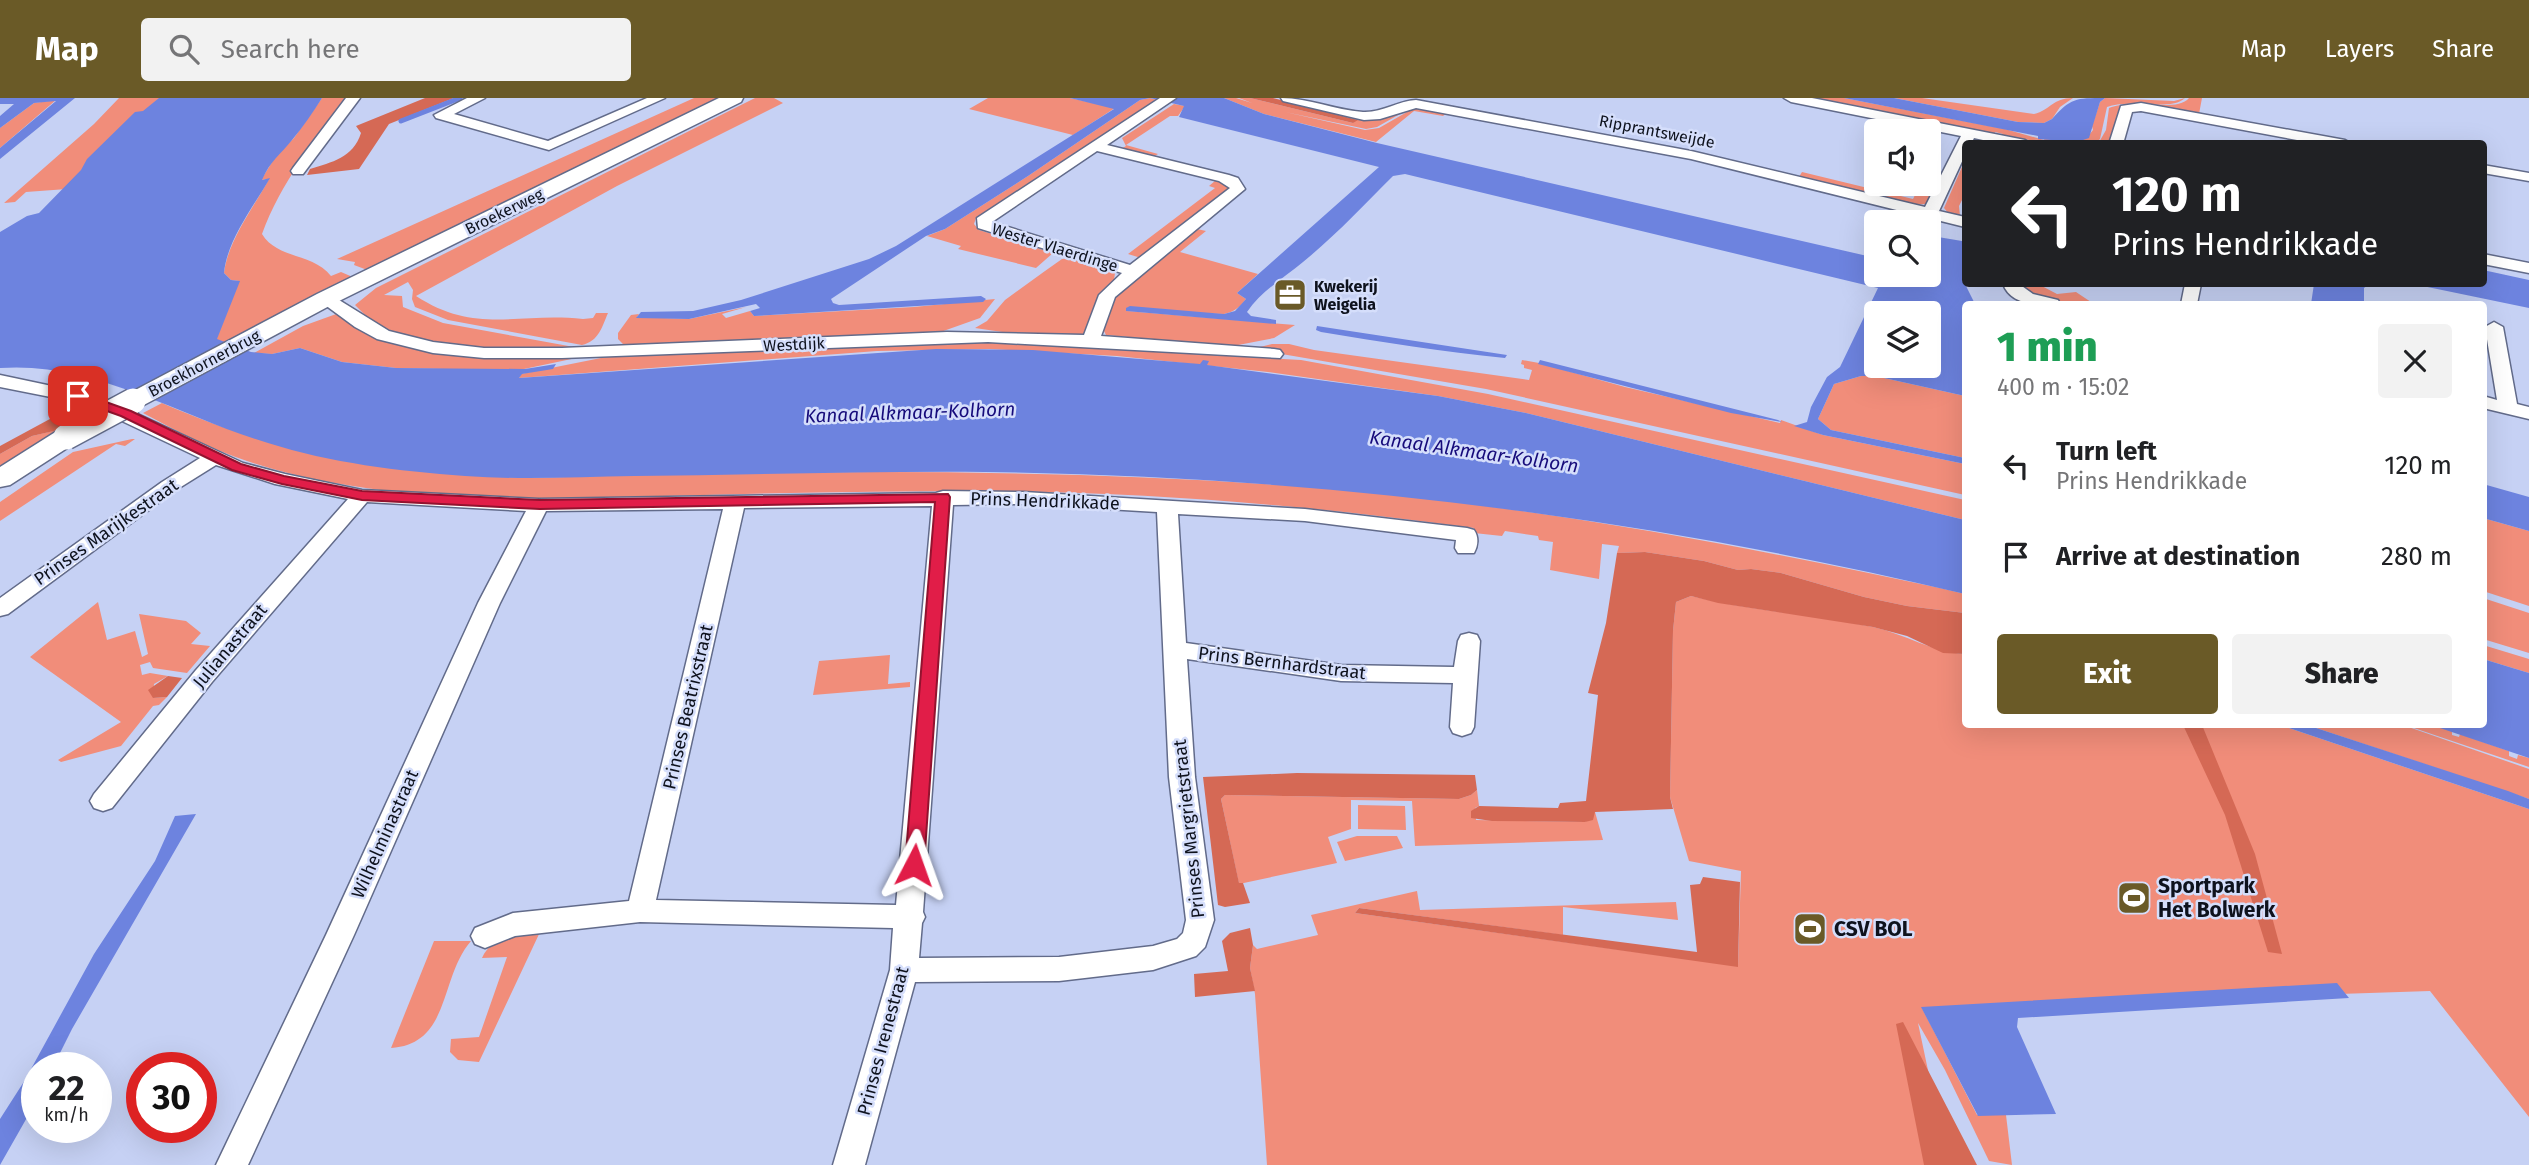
<!DOCTYPE html>
<html lang="en">
<head>
<meta charset="utf-8">
<style>
	:root { --surface:#fff; --page:#f2f2f2; --text:#202124; --muted:#757577; --accent:#6a5a27 }
	body { margin:0; font-family:"Fira Sans",sans-serif; background:var(--page); color:var(--text); height:100vh; display:flex; flex-direction:column; font-size:26px; white-space:nowrap }
	* { box-sizing:border-box; margin:0 }
	p { font-size:23px; color:var(--muted) }
	.icon { flex:none; width:38px; height:38px; fill:none; stroke:currentColor; stroke-width:2; stroke-linecap:round; stroke-linejoin:round }
	.map { position:relative; flex:1; overflow:hidden }
	.sheet { position:absolute; left:1962px; top:203px; width:525px; height:427px; display:flex; flex-direction:column; background:var(--surface); border-radius:7px; box-shadow:0 7px 28px #0002 }
	.sheet>* { flex:none }
	.guide { position:absolute; left:1962px; top:42px; width:525px; height:147px; border-radius:7px; box-shadow:0 7px 28px #0002; background:#202124; color:#fff; overflow:hidden }
	.buttons { position:absolute; left:1864px; top:21px; display:grid; gap:14px }
	.buttons a { display:grid; place-items:center; width:77px; height:77px; border-radius:7px; background:var(--surface); box-shadow:0 7px 28px #0002; font-size:35px }
	.speed { position:absolute; left:21px; top:954px; display:flex; gap:14px; font-size:35px; font-weight:700; text-align:center }
	.speed>* { display:grid; place-content:center; width:91px; height:91px; border-radius:50%; background:var(--surface); box-shadow:0 7px 28px #0002; line-height:1 }
	.speed small { font-size:18px; font-weight:400 }
	.speed .limit { border:10px solid #d22; background:#fff; color:#111 }
	.pin { position:absolute; display:grid; place-items:center; width:60px; height:60px; color:#fff; margin:-30px; border-radius:14px; box-shadow:0 4px 10px #0006 }
	.me { position:absolute; width:77px; margin:-38px; rotate:4deg; stroke-linejoin:round; filter:drop-shadow(0 0 5px #0008) }
	.turn { display:flex; align-items:center; gap:24px; height:147px; padding:0 35px; font-size:32px }
	.turn .icon { width:91px; height:91px; stroke-width:2.5 }
	.turn b { display:block; font-size:49px; line-height:60px }
	.round { display:grid; place-items:center; flex:none; width:74px; height:74px; border-radius:7px; background:var(--page) }
	.head { display:flex; align-items:center; justify-content:space-between; height:119px; padding:0 35px }
	h1 { font-size:42px; font-weight:800; line-height:52px; color:#1e9e55 }
	.cta { display:flex; gap:14px; margin-top:auto; padding:14px 35px }
	.cta a { flex:1; height:80px; border-radius:7px; background:var(--accent); color:#fff; font-size:28px; font-weight:800; line-height:80px; text-align:center }
	.cta a+a { background:var(--page); color:var(--text) }
	ul { padding:0; list-style:none }
	li { display:flex; align-items:center; gap:21px; height:91px; padding:0 35px }
	li div { flex:1 }
	li b { display:block; font-size:26px }
	li em { font-style:normal }
	header { display:flex; align-items:center; gap:42px; box-sizing:border-box; height:98px; padding:0 35px; background:var(--accent); color:#fff }
	header strong { font-size:33px }
	nav { display:flex; gap:38px; margin-inline-start:auto; font-size:24px }
	.search { width:490px; height:63px; background:var(--page); display:flex; align-items:center; gap:18px; box-sizing:border-box; padding:0 24px; border-radius:7px; color:var(--muted); font-size:26px }
	.map>svg:first-child { display:block }
	.green { fill:#f18d7a }
	.forest { fill:#d56955 }
	.water { fill:#6d83df; fill-rule:evenodd }
	.lines { fill:none; stroke-linecap:round; stroke-linejoin:round }
	.stream { stroke:#6d83df; stroke-width:5 }
	.street-casing { stroke:#626b8a; stroke-width:3 }
	.secondary-casing { stroke:#626b8a; stroke-width:3 }
	.street { fill:#fff; fill-rule:evenodd }
	.secondary { fill:#fff; fill-rule:evenodd }
	.secondary-bridge-casing { stroke:#626b8a; stroke-width:28; stroke-linecap:butt }
	.secondary-bridge { stroke:#fff; stroke-width:25 }
	.route { fill:#e11d48; stroke:#92132f; stroke-width:2 }
	.labels { text-anchor:middle; stroke-width:5; stroke-linejoin:round; paint-order:stroke }
	.far-street-label { font-size:16px; fill:#0e121d; stroke:#d5defb }
	.far-poi-label { font-size:16px; font-weight:bold; fill:#0e121d; stroke:#d5defb; text-anchor:start }
	.street-label { font-size:18px; fill:#0e121d; stroke:#d5defb }
	.water-label { font-size:19px; font-style:italic; fill:#160b7b; stroke:#d5defb }
	.near-poi-label { font-size:21px; font-weight:bold; fill:#0e121d; stroke:#d5defb; text-anchor:start }
</style>
</head>
<body>
<header>
<strong>Map</strong>
<div class="search"><svg class="icon" aria-label="search" viewBox="0 0 24 24"><circle cx="10" cy="10" r="6"/><path d="M15 15l6 6"/></svg>Search here</div>
<nav><a>Map</a><a>Layers</a><a>Share</a></nav>
</header>
<div class="map">
<svg width="2529" height="1067" viewBox="0 0 2529 1067">
	<rect width="100%" height="100%" fill="#c6d1f4"/>
	<path class="green" d="M119 0H166L67 91 26 94 15 104 4 105 94 26Z
		M322 0H347C314 44 281 84 262 136 277 161 313 155 331 178L341 174 355 180 226 245 216 242 239 183 231 182 224 175C228 142 254 109 269 81L261 82 277 56 294 40Z
		M694 0H726L370 173 354 167 355 164 337 161Z
		M755 0H774L783 5 617 88 416 198C476 237 517 214 583 221L593 220 596 215H608C602 229 599 243 582 247L448 222 415 209 412 201 413 192 408 184 384 197 402 198 403 209 443 225 574 249 520 254 431 245 389 235 377 229 355 207 376 190Z
		M988 0H1070L1115 10 1073 37 969 11Z
		M1150 0 1157 2 976 120 974 126 979 132 1053 155 1036 170 958 151 961 148 927 138 945 131 1028 78 1140 2Z
		M1224 0H1236L1252 5 1239 0H1250L1353 25 1356 21 1291 5 1376 21 1407 12 1377 29 1366 31 1285 14 1365 32 1379 30 1414 10 1447 15 1443 18 1414 13 1376 44 1264 16Z
		M1805 0H1844L2005 31 2044 42 2045 39 2089 37 2093 32 2092 28 2100 4 2105 0 2174 3 2185 0C2171 14 2129 0 2107 9L2100 41 2094 46 2055 45 2033 41 2049 45 1998 37 2003 36 1995 34 1994 37Z
		M1894 0H1922L2034 16C2051 12 2052 0 2073 0L2060 9 2052 21 2044 25 2018 24Z
		M2189 0H2202L2199 16 2141 6 2123 8 2111 45 2098 46 2106 32 2109 10C2133 0 2177 15 2189 0Z
		M56 2 0 50V30L34 5Z
		M1174 6 1185 8 1178 18H1170L1126 47 1158 56 1153 59 1121 51 1126 48 1122 40Z
		M1965 62V96L1959 108 1960 118 1949 116 1944 110Z
		M1802 74 1913 101 1919 89 1934 92 1926 106 1910 107 1799 79Z
		M1216 82 1229 88 1228 92 1141 160 1128 156 1215 90 1209 88Z
		M1197 131 1206 133 1180 154 1258 176 1237 195 1246 201C1240 209 1234 214 1224 216L1126 213 1295 227 1274 240 1233 248 1106 237 1103 231 1117 195Z
		M1071 160 1107 170 1115 175 1114 182 1100 196 1083 238 1016 236 975 230 987 223 1005 202 1045 173 1062 161Z
		M2020 186H2038L2057 196 2076 194 2091 204 2103 206C2078 206 2034 209 2020 186Z
		M995 201 980 220 935 236 625 248 618 241V235L631 217 639 216 637 219 689 221 746 209 722 216 726 220 750 213 754 218 914 209Z
		M339 215 362 233 399 245 457 256 581 259 524 271H444L396 270 342 264 300 250 272 256 254 255 303 228Z
		M959 242 1301 262 1488 296 1965 402V422L1526 315 1438 298 1268 274 1117 258 989 251 877 253 519 280 521 276 616 257Z
		M1272 246H1289L1314 252 1529 282 1532 272 1524 270V267L1521 266 1522 262 1539 265 1625 289 1780 325 1781 322 1823 337 1965 366V397L1486 291 1252 251Z
		M1861 278H1875L1965 298V360L1831 332 1818 321 1834 286Z
		M162 305C289 360 395 376 533 380 803 372 1075 369 1344 392 1545 410 1743 448 1940 490L1965 496V515L1907 508 1864 499 1781 475 1751 471 1738 472 1704 463 1645 454 1617 455 1619 448 1602 446 1599 481 1550 472 1553 444 1539 442 1538 438 1505 433 1502 438 1474 435V430C1313 408 1150 394 988 393 880 393 772 395 663 398 526 401 380 407 247 363 211 351 177 333 143 315Z
		M69 329 0 369V356L32 338Z
		M132 341H135L125 348 116 346 0 423V404L73 354Z
		M2483 420 2529 433V508L2483 493Z
		M1691 498C1751 513 1813 516 1873 529 1905 536 1932 554 1965 556V626L2280 627 2529 711V1019L2430 893 1922 910 1977 1017H2006L2012 1067 1989 1063 1945 972 1918 925 1948 1067H1267L1255 896 1250 870 1253 847 1257 851 1318 837 1311 817 1417 793 1420 812 1676 804 1678 822 1563 809V837L1359 810 1355 815 1738 868 1741 773 1689 763 1670 699 1673 533 1676 504Z
		M2483 500 2529 515V555L2483 541Z
		M98 504 107 542 135 533 142 559 148 556 139 516 186 523 201 535 191 546 210 548 187 575 153 570 150 564 140 567 142 577 150 575 168 578 154 586 153 600 167 599 159 607 153 608 121 648 61 664 58 662 121 624 30 559Z
		M2483 547 2529 561V575L2483 561Z
		M890 557 888 586 910 584V589L813 597 819 563Z
		M2400 626 2529 671V701L2307 627Z
		M2405 627H2431L2452 633V637L2459 639 2460 636 2509 653V658L2517 661 2518 657 2529 660V669Z
		M1477 692 1479 708 1475 710 1476 722 1585 724 1595 714 1603 742 1415 748 1412 703 1351 702V731L1328 739 1337 765 1239 786 1221 701 1225 697 1459 701 1471 697Z
		M1358 707 1405 708 1406 732 1358 731Z
		M1357 738H1397L1403 750 1345 763 1337 744Z
		M540 834 479 964 458 962 450 954 451 941 479 939 507 859 482 860C492 837 518 837 540 834Z
		M434 843H471C439 880 451 946 391 950Z"/>
	<path class="forest" d="M425 0H454L389 26 359 71 307 77 310 71C332 64 353 60 361 35L356 28Z
		M1250 0H1273L1358 22 1353 25Z
		M72 309 94 316 58 332 32 338 0 356V348Z
		M1645 454 1704 463 1738 472 1751 471 1781 475 1864 499 1907 508 1965 515V556L1943 555 1907 538 1873 529 1718 505 1691 498 1676 504 1673 533 1670 699 1673 711 1595 714 1593 722 1585 724 1492 723 1471 720V713L1479 708 1558 710 1560 705 1586 703 1598 597 1588 595 1606 525 1617 455Z
		M168 578 182 580 167 599 153 600 148 592Z
		M2183 627H2202L2255 756 2282 856 2268 854 2225 717Z
		M1297 675 1475 677 1477 692 1471 697 1459 701 1225 697 1221 701 1239 785H1243L1250 805 1225 809 1218 807 1203 679Z
		M1703 779 1740 784 1738 869 1355 815 1359 810 1697 854 1690 787 1700 786Z
		M1250 830 1253 847 1250 870 1255 893 1195 899 1194 876 1228 873 1222 843 1230 835Z
		M1903 924 1977 1067H1924L1896 926Z"/>
	<path class="water" d="M0 0H75L0 61V50L56 3 34 5 0 30V18L14 6H0Z
		M159 0H322C313 14 303 29 292 42 280 57 270 63 262 82L270 80C254 108 227 142 224 175L231 182 240 183 217 241 251 254 272 256 300 250 342 264 396 270 525 271 556 266 553 271 522 276 519 280 936 251 1033 252 1200 266 1203 262 1209 263 1207 267 1438 298 1526 315 1965 422V496C1644 419 1315 378 985 374 868 373 751 377 634 378 578 379 521 382 465 378 398 373 331 365 268 345 181 319 94 263 0 270V134L27 118 39 115 81 72 87 61 135 14 143 13Z
		M1070 0H1224L1264 16 1377 45 1876 160V177H1928L1929 144 1932 138 1962 143 1965 150V168L1962 170 1965 186 1975 206H1965V298L1875 278H1861L1834 286 1818 321 1831 332 1965 360V366L1823 337 1794 328 1807 324 1811 309 1827 279 1840 269 1878 190 1405 76 1393 78C1364 107 1335 138 1303 164 1284 180 1261 193 1247 214L1251 218 1276 222V226L1126 213V210L1130 208 1224 216 1235 213 1246 201 1237 195 1379 69 1179 19 1184 8 1150 0 1140 2 1028 78 945 131 926 138 831 201 833 205 839 207 981 198 986 201 983 204 754 218 750 213 760 210 756 206 689 221 636 220 641 214 693 213 741 202 869 161 896 148 1114 11ZM1876 215H1928V268H1876Z
		M1844 0H1894L2018 24 2044 25 2052 21C2071 0 2075 0 2105 0L2100 4 2089 40 2077 44 2038 41V38Z
		M2483 172 2529 182V210L2413 186H2483Z
		M2314 186H2369L2364 190V206H2311Z
		M1317 228 1507 257 1505 260C1443 254 1382 244 1321 234L1316 232Z
		M1540 262 1778 322 1782 324 1731 315 1538 266Z
		M2483 386 2529 399V433L2483 420Z
		M2483 561 2529 575V660L2431 627 2483 626Z
		M2280 627H2307L2508 693 2529 701V711Z
		M196 716 72 931 53 969 37 970V1002L0 1067V1021L25 982 94 856 155 763 175 718Z
		M2337 885 2349 900 2018 920 2017 929 2056 1016 1978 1018 1921 909Z"/>
	<g class="lines">
		<path class="stream" d="M401 23 460 0"/>
		<defs>
			<path id="street" d="M346 0H360L303 76H293L291 73 293 70Z
				M467 0H485L454 16 548 43 647 0H665L549 52 436 20 434 17Z
				M1160 0H1176L1107 47 1229 77 1238 80 1245 91 1115 199 1101 238 1274 251 1280 252 1283 256 1280 260 988 244 562 260H484L433 255 377 241 355 229 317 201 319 197H331L389 233 433 244 484 250H562L947 234 1084 237 1099 197 1122 175 978 130 977 120ZM1097 53 1219 83 1230 90 1130 167 992 124Z
				M1281 0C1310 0 1334 12 1363 14 1382 15 1397 3 1416 2L1691 53 1925 109 1961 38 1791 4 1784 0H1812L2025 42 2032 46H2001L1974 40 1971 46H1965V57L1939 113 1965 119V129L1691 61 1416 10 1380 21 1364 22 1283 3Z
				M2141 5 2345 42 2352 46H2319L2141 13 2132 14 2123 46H2109L2121 8Z
				M2483 67 2529 75V83L2483 75Z
				M2483 156 2529 165V175L2483 166Z
				M2003 186H2019L2033 196 2058 202 2060 206C2041 208 2011 208 2003 186Z
				M2185 186H2201L2197 206H2181Z
				M2494 224 2503 229 2517 306 2529 309V321L2483 310V298L2497 302 2485 229Z
				M0 277 99 298 243 365 285 376 362 392 539 401 936 395 943 393 1024 394 1305 411 1467 430 1474 432C1479 439 1478 448 1474 455H1458L1455 450 1456 442 1305 423 1178 416 1186 545 1341 567 1454 569 1458 543 1461 537 1469 535 1477 537 1480 543 1474 629 1471 635 1462 638 1453 635 1450 629 1453 585 1341 583 1187 561 1195 679 1214 822 1205 849 1196 858 1153 872 1059 883 915 884 865 1067H833L890 872 893 830 640 824 515 838 485 850 475 846 471 838 475 830 513 815 629 803 723 411 546 413 500 505 354 837 248 1067H216L326 837 478 505 526 413 367 404 212 584 112 710 103 713 94 710 90 703 94 696 196 572 348 401 275 386 216 367 176 392 8 516 0 518V500L162 384 200 360 86 306 0 289ZM1024 406 1157 414 1169 679 1186 822 1183 835 1177 841 1153 848 1059 859 919 860 922 825 925 819 923 814 953 407ZM932 408 896 807 656 802 744 410Z"/>
			<path id="secondary" d="M719 0H743L741 4 333 206 142 308 133 311 124 308 120 303 124 298 317 196Z
				M66 331 75 333 79 339 75 345 10 387 0 389V369L57 333Z"/>
		</defs>
		<use href="#street" class="street-casing"/>
		<use href="#secondary" class="secondary-casing"/>
		<use href="#street" class="street"/>
		<use href="#secondary" class="secondary"/>
		<defs>
			<path id="secondary-bridge" d="M66 339 133 303"/>
		</defs>
		<use href="#secondary-bridge" class="secondary-bridge-casing"/>
		<use href="#secondary-bridge" class="secondary-bridge"/>
	</g>
	<path class="route" d="M78 294 131 313 241 366 284 378 362 393 540 402 948 396 950 399 924 767 921 772 914 774 908 772 905 767 935 404 540 411 362 402 282 386 232 372 121 318 73 301 71 298Z"/>
	<defs>
		<symbol id="office-square" viewBox="-11 -11 22 22"><rect x="-9" y="-9" width="18" height="18" rx="4" fill="#6a5a27" stroke="#d5defb"/><path d="M-6-3h4V-5.5h4V-3h4V5H-6ZM-1-4.5V-3h2v-1.5ZM-6 0V1H6V0Z" fill="#fff"/></symbol>
		<symbol id="stadium-square" viewBox="-11 -11 22 22"><rect x="-9" y="-9" width="18" height="18" rx="4" fill="#6a5a27" stroke="#d5defb"/><path d="M0-5a6.5 5 0 1 0 0 10a6.5 5 0 1 0 0-10ZM-3.5-1.8h7v3.6h-7Z" fill="#fff"/></symbol>
	</defs>
	<g fill-rule="evenodd">
		<use href="#office-square" x="1271" y="178" width="38" height="38"/>
		<use href="#stadium-square" x="2115" y="781" width="38" height="38"/>
		<use href="#stadium-square" x="1791" y="812" width="38" height="38"/>
	</g>
	<g class="labels">
		<g class="far-street-label">
			<text transform="translate(1657 33) rotate(11)" y="6">Ripprantsweijde</text>
			<text transform="translate(504 113) rotate(-26)" y="6">Broekerweg</text>
			<text transform="translate(1055 149) rotate(17)" y="6">Wester Vlaerdinge</text>
			<text transform="translate(794 246) rotate(-3)" y="6">Westdijk</text>
			<text transform="translate(204 265) rotate(-28)" y="6">Broekhornerbrug</text>
		</g>
		<g class="far-poi-label">
			<text x="1314" y="194">Kwekerij<tspan x="1314" dy="18">Weigelia</tspan></text>
		</g>
		<g class="street-label">
			<text transform="translate(1045 403) rotate(2)" y="6">Prins Hendrikkade</text>
			<text transform="translate(106 434) rotate(-35)" y="6">Prinses Marijkestraat</text>
			<text transform="translate(230 548) rotate(-50)" y="6">Julianastraat</text>
			<text transform="translate(1282 565) rotate(7)" y="6">Prins Bernhardstraat</text>
			<text transform="translate(688 609) rotate(-77)" y="6">Prinses Beatrixstraat</text>
			<text transform="translate(1189 731) rotate(-96)" y="6">Prinses Margrietstraat</text>
			<text transform="translate(385 736) rotate(-66)" y="6">Wilhelminastraat</text>
			<text transform="translate(883 943) rotate(-75)" y="6">Prinses Irenestraat</text>
		</g>
		<g class="water-label">
			<text transform="translate(910 314) rotate(-2)" y="7">Kanaal Alkmaar-Kolhorn</text>
			<text transform="translate(1474 353) rotate(8)" y="7">Kanaal Alkmaar-Kolhorn</text>
		</g>
		<g class="near-poi-label">
			<text x="2158" y="795">Sportpark<tspan x="2158" dy="24">Het Bolwerk</tspan></text>
			<text x="1834" y="838">CSV BOL</text>
		</g>
	</g>
</svg>
<div class="buttons">
<a><svg class="icon" aria-label="sound" viewBox="0 0 24 24"><path d="M4 9h4l5-4v14l-5-4H4zM17 9q2 3 0 6"/></svg></a>
<a><svg class="icon" aria-label="search" viewBox="0 0 24 24"><circle cx="10" cy="10" r="6"/><path d="M15 15l6 6"/></svg></a>
<a><svg class="icon" aria-label="layers" viewBox="0 0 24 24"><path d="M12 4l9 5-9 5-9-5zM3 14l9 5 9-5"/></svg></a>
</div>
<div class="speed"><div>22<small>km/h</small></div><div class="limit">30</div></div>
<div class="pin" style="left:78px;top:298px;background:#d93025"><svg class="icon" aria-label="arrive" viewBox="0 0 24 24"><path d="M6 21V4h12l-3 4 3 4H6"/></svg></div>
<svg class="me" style="left:914px;top:767px" viewBox="-20 -20 40 40"><path d="M0-17L14 15 0 8-14 15z" fill="#e11d48" stroke="#fff" stroke-width="4"/></svg>
<div class="guide">
<div class="turn"><svg class="icon" aria-label="left" viewBox="0 0 24 24"><path d="M17 20v-9H6M10 6l-5 5 5 5"/></svg><div><b>120 m</b>Prins Hendrikkade</div></div>
</div>
<section class="sheet">
<div class="head"><div><h1>1 min</h1><p>400 m · 15:02</p></div><a class="round"><svg class="icon" aria-label="close" viewBox="0 0 24 24"><path d="M6 6l12 12M18 6L6 18"/></svg></a></div>
<ul>
<li><svg class="icon" aria-label="left" viewBox="0 0 24 24"><path d="M17 20v-9H6M10 6l-5 5 5 5"/></svg><div><b>Turn left</b><p>Prins Hendrikkade</p></div><em>120 m</em></li>
<li><svg class="icon" aria-label="arrive" viewBox="0 0 24 24"><path d="M6 21V4h12l-3 4 3 4H6"/></svg><div><b>Arrive at destination</b></div><em>280 m</em></li>
</ul>
<div class="cta"><a>Exit</a><a>Share</a></div>
</section>
</div>
</body>
</html>
